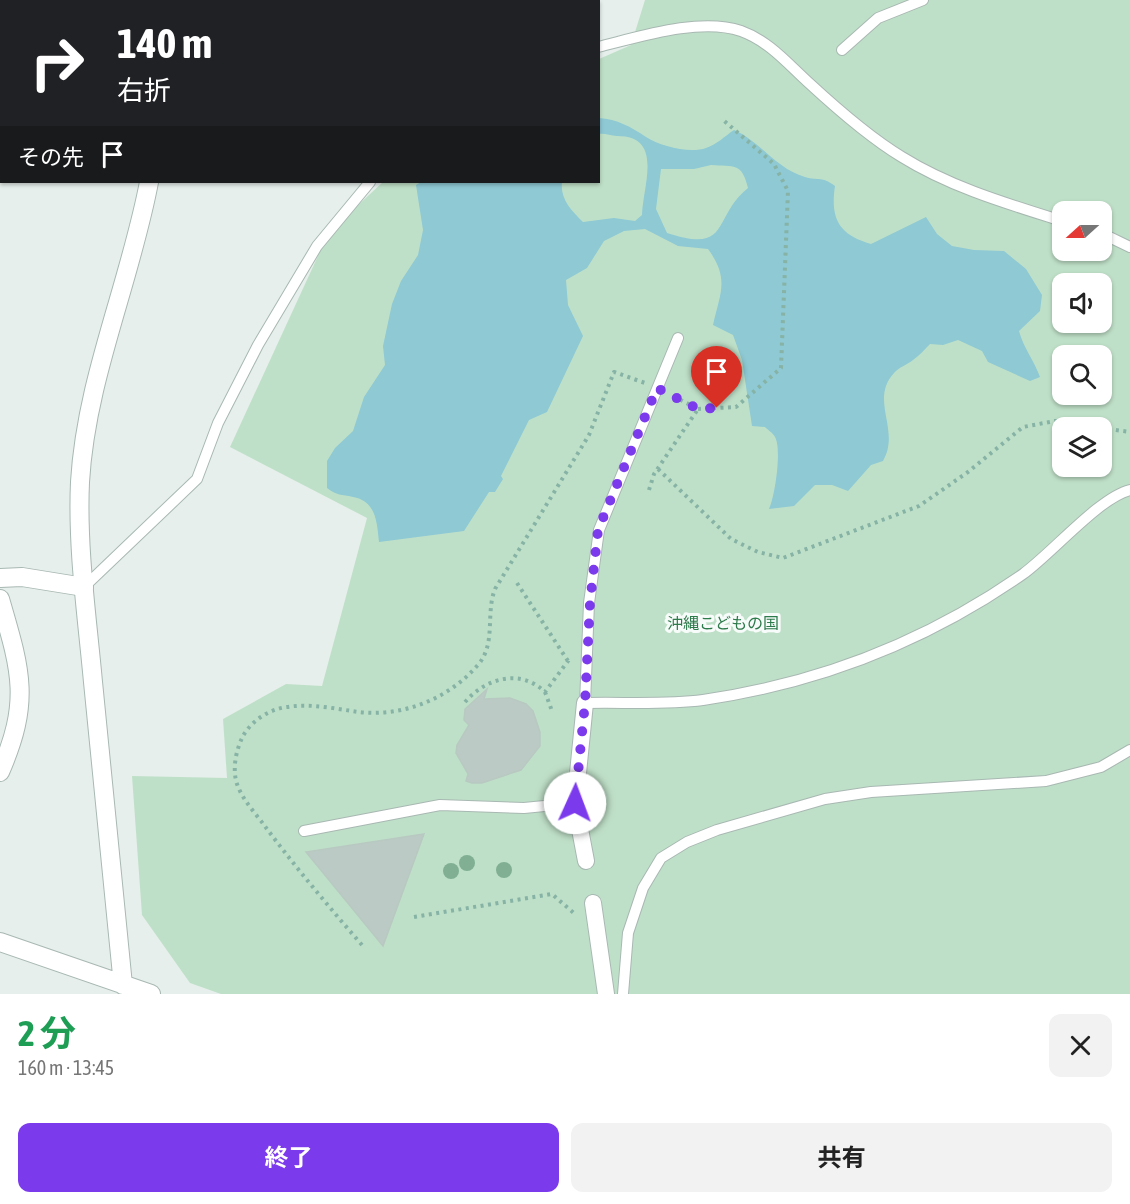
<!DOCTYPE html>
<html lang="ja">
<head>
<meta charset="utf-8">
<style>
	:root { --surface:#fff; --page:#f2f2f2; --text:#222; --muted:#767676; --accent:#7c3aed }
	body { margin:0; font-family:"Asap Condensed","Noto Sans JP",sans-serif; background:var(--page); color:var(--text); height:100vh; display:flex; flex-direction:column; font-size:22px; white-space:nowrap }
	* { box-sizing:border-box; margin:0 }
	p { font-size:20px; color:var(--muted) }
	.icon { flex:none; width:33px; height:33px; fill:none; stroke:currentColor; stroke-width:2; stroke-linecap:round; stroke-linejoin:round }
	.map { position:relative; height:994px; overflow:hidden }
	.sheet { display:flex; flex-direction:column; background:var(--surface); flex:1 }
	.sheet>* { flex:none }
	.top-card { position:absolute; left:0px; top:0px; width:600px; height:183px; box-shadow:0 2px 4px #0004; background:#202124; color:#fff; overflow:hidden }
	.needle { width:39px; rotate:249deg }
	.controls { position:absolute; left:1052px; top:201px; display:grid; gap:12px }
	.controls a { display:grid; place-items:center; width:60px; height:60px; border-radius:12px; background:var(--surface); box-shadow:0 2px 4px #0004; font-size:30px }
	.pin { position:absolute; display:grid; place-items:center; width:51px; height:51px; color:#fff; margin:-62px -26px; border-radius:50% 50% 50% 0; rotate:-45deg; box-shadow:0 0 6px #0007 }
	.pin .icon { rotate:45deg }
	.me { position:absolute; width:66px; margin:-33px; rotate:2deg; stroke-linejoin:round; filter:drop-shadow(0 0 4px #0008) }
	.turn { display:flex; align-items:center; gap:21px; height:126px; padding:0 18px; font-size:27px }
	.turn .icon { width:78px; height:78px; stroke-width:2.5 }
	.turn b { display:block; font-size:42px; line-height:51px }
	.then { display:flex; align-items:center; height:57px; padding:0 18px; background:#0003; gap:12px; font-size:22px }
	.round { display:grid; place-items:center; flex:none; width:63px; height:63px; border-radius:12px; background:var(--page) }
	.headline { display:flex; align-items:center; justify-content:space-between; height:102px; padding:0 18px }
	h1 { font-size:36px; font-weight:700; line-height:45px; color:#1e9e55 }
	.primary-button { display:flex; gap:12px; margin-top:auto; padding:12px 18px }
	.primary-button a { flex:1; height:69px; border-radius:12px; background:var(--accent); color:#fff; font-size:24px; font-weight:700; line-height:69px; text-align:center }
	.primary-button a+a { background:var(--page); color:var(--text) }
	.map>svg:first-child { display:block }
	.green { fill:#bfe0c8; fill-rule:evenodd }
	.water { fill:#8ec9d4; fill-rule:evenodd }
	.building { fill:#bbcac4; stroke:#b8c9c2; stroke-width:1.5 }
	.lines { fill:none; stroke-linecap:round; stroke-linejoin:round }
	.service-casing { stroke:#a8b8b2; stroke-width:12 }
	.pedestrian-casing { stroke:#a8b8b2; stroke-width:18 }
	.minor-casing { stroke:#a8b8b2; stroke-width:20 }
	.tertiary-casing { stroke:#a8b8b2; stroke-width:20 }
	.path { stroke:#86b3a5; stroke-width:4; stroke-dasharray:3 4.5; stroke-linecap:butt }
	.service { stroke:#fff; stroke-width:10 }
	.pedestrian { stroke:#fff; stroke-width:16 }
	.minor { stroke:#fff; stroke-width:18 }
	.tertiary { stroke:#fff; stroke-width:18 }
	.tree { fill:#80af93 }
	.route { stroke:#7c3aed; stroke-width:10; stroke-dasharray:0 18 }
	.labels { text-anchor:middle; stroke-width:6; stroke-linejoin:round; paint-order:stroke }
	.park-label { font-size:16px; fill:#2d7a4b; stroke:#f7fbf9 }
</style>
</head>
<body>
<div class="map">
<svg width="1130" height="994" viewBox="0 0 1130 994">
	<rect width="100%" height="100%" fill="#e6efeb"/>
	<path class="green" d="M645 0H1130V994H221L190 983 142 915 132 776 227 778 223 719 286 684 322 686 367 518 230 447 329 232 383 182H598L599 59 631 45ZM1062 212H1101V250H1062ZM1062 284H1101V322H1062ZM1062 356H1101V394H1062ZM1062 428H1101V466H1062Z"/>
	<path class="water" d="M599 118C617 119 631 127 646 137 660 146 690 154 706 148 716 145 725 136 734 130 760 141 776 169 805 177 819 181 822 176 835 186 830 219 839 235 871 244L926 217 937 234 952 246 974 250 1004 251 1026 269 1042 295 1040 311 1019 331C1024 349 1034 360 1040 377L1030 381 988 362 982 351 958 340 943 345 930 344C925 349 919 356 913 360 907 365 899 367 894 373 869 400 901 430 883 461L871 465 848 491 832 485H815L794 506 769 509C775 497 782 449 775 437 773 433 768 430 765 427L752 426 742 360 733 335 713 325C720 293 730 279 708 249L678 246 645 229 624 231 604 241 587 268 566 280 568 305 583 336 547 412 529 420 501 476 503 479 495 492H489L464 531 379 542C377 522 376 501 353 497 341 494 337 496 327 488V461L335 448 353 431 364 397 385 365 383 346 392 304 401 281 418 255 423 230 416 185 421 182H562C560 199 571 210 583 222L614 218 635 221 642 215C643 185 664 136 617 136 610 136 605 133 599 134ZM711 165C734 167 742 162 748 188 711 218 732 254 667 233L656 209 661 169H694Z"/>
	<path class="building" d="M487 689 484 699 510 698 526 704 533 711 540 732V746L521 770 482 783H472L466 781 468 774 456 753 457 745 469 725 464 720 465 709Z
		M424 834 383 946 306 852Z"/>
	<g class="lines">
		<defs>
			<path id="service" d="M598 47C639 37 700 17 741 31 769 41 788 64 809 83 835 107 872 139 902 157 950 187 1008 204 1062 221
				M842 50 878 18 923 0
				M1101 233 1130 247
				M678 338 599 530 589 603 585 703C624 702 665 705 703 700 820 683 927 641 1023 574 1052 553 1100 497 1130 490
				M84 587 197 479 218 423 258 345 317 246 370 182
				M304 831 440 805 524 808 575 803
				M623 994 628 933 643 888 661 858 687 842 717 830 825 799 871 792 1046 781 1101 767 1130 750"/>
			<path id="pedestrian" d="M585 703 575 803 586 861
				M593 903 606 994"/>
			<path id="minor" d="M0 578 22 577 84 587
				M0 599C21 671 31 701 0 772"/>
			<path id="tertiary" d="M154 0V2
				M0 942 151 994
				M123 985C113 884 103 783 93 682 87 616 77 548 80 482 86 379 130 283 149 182"/>
		</defs>
		<use href="#service" class="service-casing"/>
		<use href="#pedestrian" class="pedestrian-casing"/>
		<use href="#minor" class="minor-casing"/>
		<use href="#tertiary" class="tertiary-casing"/>
		<path class="path" d="M698 409 736 407 781 368 788 191 774 164 722 119
			M1101 428 1130 432
			M658 469 731 539 758 552 783 558 919 506 968 472 1023 427 1055 421 1099 428
			M649 490 654 474 698 409 671 395
			M517 583 568 661
			M545 692 552 711
			M465 702C486 678 520 668 545 692L571 657
			M414 917 552 894 576 915
			M362 945C329 907 297 869 267 829 257 815 243 801 237 784 232 769 236 750 243 736 252 720 270 709 287 707 311 703 336 709 359 712 403 717 448 699 477 666 497 644 485 615 495 589L589 435 614 372 645 383"/>
		<use href="#service" class="service"/>
		<use href="#pedestrian" class="pedestrian"/>
		<use href="#minor" class="minor"/>
		<use href="#tertiary" class="tertiary"/>
	</g>
	<g class="tree">
		<circle cx="467" cy="863" r="8"/>
		<circle cx="504" cy="870" r="8"/>
		<circle cx="451" cy="871" r="8"/>
	</g>
	<g class="lines">
		<path class="route" d="M575 803 585 703 590 603 598 530 657 388 698 409 717 408"/>
	</g>
	<g class="labels">
		<g class="park-label">
			<text x="723" y="629">沖縄こどもの国</text>
		</g>
	</g>
</svg>
<div class="controls">
<a><svg class="needle" viewBox="-14 -14 28 28"><path d="M0-13l5 13h-10z" fill="#e53935"/><path d="M0 13l5-13h-10z" fill="#767676"/></svg></a>
<a><svg class="icon" aria-label="sound" viewBox="0 0 24 24"><path d="M4 9h4l5-4v14l-5-4H4zM17 9q2 3 0 6"/></svg></a>
<a><svg class="icon" aria-label="search" viewBox="0 0 24 24"><circle cx="10" cy="10" r="6"/><path d="M15 15l6 6"/></svg></a>
<a><svg class="icon" aria-label="layers" viewBox="0 0 24 24"><path d="M12 4l9 5-9 5-9-5zM3 14l9 5 9-5"/></svg></a>
</div>
<div class="pin" style="left:717px;top:408px;background:#d93025"><svg class="icon" aria-label="arrive" viewBox="0 0 24 24"><path d="M6 21V4h12l-3 4 3 4H6"/></svg></div>
<svg class="me" style="left:575px;top:803px" viewBox="-20 -20 40 40"><circle r="19" fill="#fff"/><path d="M0-13L10 11 0 6-10 11z" fill="#7c3aed"/></svg>
<div class="top-card">
<div class="turn"><svg class="icon" aria-label="right" viewBox="0 0 24 24"><path d="M7 20v-9h11M14 6l5 5-5 5"/></svg><div><b>140 m</b>右折</div></div>
<div class="then">その先<svg class="icon" aria-label="arrive" viewBox="0 0 24 24"><path d="M6 21V4h12l-3 4 3 4H6"/></svg></div>
</div>
</div>
<section class="sheet">
<div class="headline"><div><h1>2 分</h1><p>160 m · 13:45</p></div><a class="round"><svg class="icon" aria-label="close" viewBox="0 0 24 24"><path d="M6 6l12 12M18 6L6 18"/></svg></a></div>
<div class="primary-button"><a>終了</a><a>共有</a></div>
</section>
</body>
</html>
